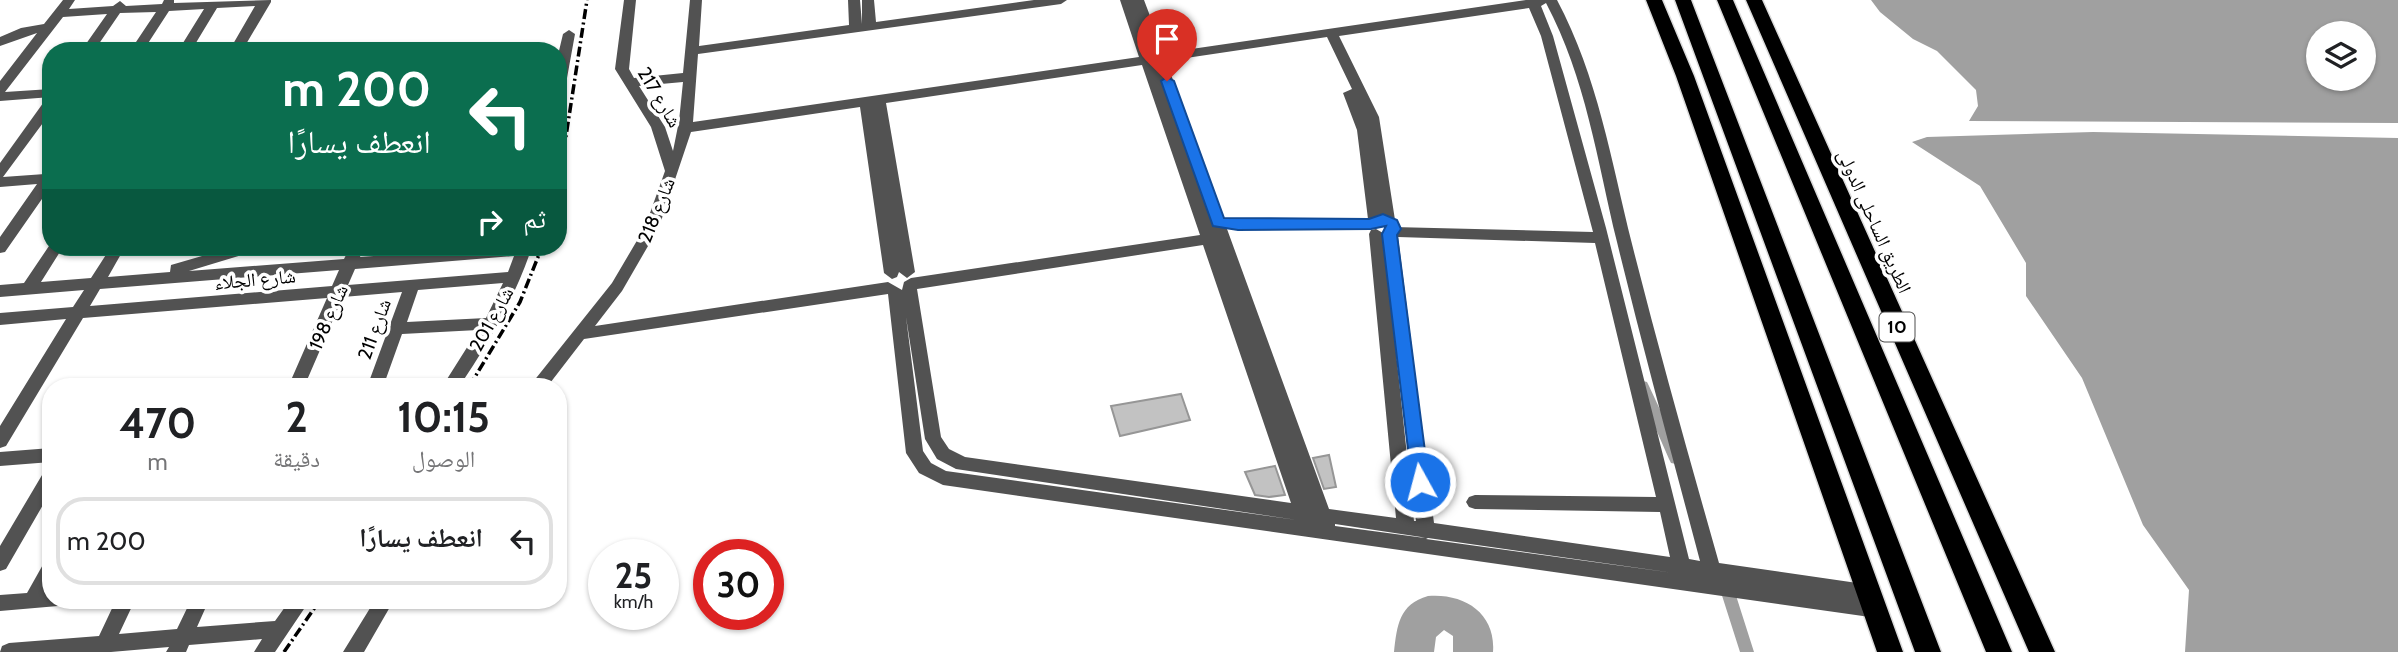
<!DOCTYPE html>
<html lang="ar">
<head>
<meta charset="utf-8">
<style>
	:root { --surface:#fff; --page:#f2f2f2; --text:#202124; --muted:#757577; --line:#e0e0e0 }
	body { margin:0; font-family:Cabin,"Noto Naskh Arabic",sans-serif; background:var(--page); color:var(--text); direction:rtl; height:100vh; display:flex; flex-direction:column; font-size:26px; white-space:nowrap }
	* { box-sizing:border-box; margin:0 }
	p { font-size:23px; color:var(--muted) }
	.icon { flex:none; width:38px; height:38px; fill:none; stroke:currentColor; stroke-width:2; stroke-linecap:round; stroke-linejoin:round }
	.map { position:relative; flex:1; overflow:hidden; direction:ltr }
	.side { position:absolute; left:42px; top:378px; width:525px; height:231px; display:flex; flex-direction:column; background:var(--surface); border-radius:28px; box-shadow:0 2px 5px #0004; direction:rtl }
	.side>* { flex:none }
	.guide { position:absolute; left:42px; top:42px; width:525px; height:214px; border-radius:28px; box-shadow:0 2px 5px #0004; direction:rtl; background:#0b6e4f; color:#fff; overflow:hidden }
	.tools { position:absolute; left:2306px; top:21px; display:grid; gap:14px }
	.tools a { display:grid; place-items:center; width:70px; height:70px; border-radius:50%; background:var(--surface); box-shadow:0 2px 5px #0004; font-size:35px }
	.speed { position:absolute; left:588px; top:539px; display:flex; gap:14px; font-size:35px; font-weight:700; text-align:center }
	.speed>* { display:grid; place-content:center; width:91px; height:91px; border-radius:50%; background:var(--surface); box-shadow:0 2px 5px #0004; line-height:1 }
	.speed small { font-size:18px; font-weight:400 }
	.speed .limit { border:10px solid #d22; background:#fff; color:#111 }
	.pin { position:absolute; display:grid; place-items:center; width:60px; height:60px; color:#fff; margin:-72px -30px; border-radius:50% 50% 50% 0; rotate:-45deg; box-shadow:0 0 7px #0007 }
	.pin .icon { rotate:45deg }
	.me { position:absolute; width:77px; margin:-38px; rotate:353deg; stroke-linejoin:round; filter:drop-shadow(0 0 5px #0008) }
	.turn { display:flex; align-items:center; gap:24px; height:147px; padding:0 21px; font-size:32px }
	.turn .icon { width:91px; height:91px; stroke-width:2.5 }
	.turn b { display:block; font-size:49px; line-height:60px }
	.then { display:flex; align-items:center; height:66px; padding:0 21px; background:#0003; gap:14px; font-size:26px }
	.eta { display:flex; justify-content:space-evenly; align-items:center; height:119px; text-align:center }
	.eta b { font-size:42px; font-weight:700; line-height:49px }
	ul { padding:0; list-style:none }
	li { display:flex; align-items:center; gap:21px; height:88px; margin:0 14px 10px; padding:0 7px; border:4px solid var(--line); border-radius:28px }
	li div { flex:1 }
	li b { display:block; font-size:26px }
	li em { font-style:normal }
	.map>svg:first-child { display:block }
	.water { fill:#a0a0a0; fill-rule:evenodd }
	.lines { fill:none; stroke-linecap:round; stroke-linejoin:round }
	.canal { fill:#a0a0a0; fill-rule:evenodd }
	.building { fill:#c2c2c2; stroke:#969696; stroke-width:2 }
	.highway-casing { stroke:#dbdbdb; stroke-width:3 }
	.minor { fill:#525252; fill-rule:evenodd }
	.highway { fill:#000; fill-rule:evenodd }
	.rail { stroke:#000; stroke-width:3.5; stroke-dasharray:10 3.5 2 3.5; stroke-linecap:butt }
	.route { fill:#1a73e8; stroke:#114b97; stroke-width:2 }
	.labels { text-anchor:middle; stroke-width:7; stroke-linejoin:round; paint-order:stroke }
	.shield { fill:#fff; stroke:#4c4c4c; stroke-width:2 }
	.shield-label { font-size:18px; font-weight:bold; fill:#000 }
	.street-label { font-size:19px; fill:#000; stroke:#fff }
</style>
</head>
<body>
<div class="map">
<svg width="2398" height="652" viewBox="0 0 2398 652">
	<rect width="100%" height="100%" fill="#fff"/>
	<path class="water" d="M1871 0H2398V123L1969 121 1978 106 1976 90 1937 51 1913 39 1880 12ZM2319 33H2364V79H2319Z
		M2093 132 2398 138V652H2185L2189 590 2143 525 2082 378 2026 296V263L1980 186 1912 142 1927 137Z
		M1428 596C1464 593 1496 613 1493 652H1453V636L1444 630 1436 637 1434 652H1394C1397 626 1399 604 1428 596Z"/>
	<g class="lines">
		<path class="canal" d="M1643 381 1647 382 1649 386 1683 459 1681 463 1676 464 1671 463 1669 459 1637 386 1639 382Z
			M1725 577 1730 579 1732 583 1754 652H1740L1718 583 1720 579Z"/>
	</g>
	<path class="building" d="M1181 394 1190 420 1120 436 1111 406Z
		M1329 455 1336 487 1324 489 1313 458Z
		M1275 466 1285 495 1269 497 1255 495 1245 472Z"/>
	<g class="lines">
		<defs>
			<path id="highway" d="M1646 0H1662L1694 76 1903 652H1877L1676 76Z
				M1675 0H1691L1941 652H1915Z
				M1717 0H1733L2012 652H1986Z
				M1746 0H1762L2055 652H2029Z"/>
		</defs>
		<use href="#highway" class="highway-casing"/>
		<path class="minor" d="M63 0H75L69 9 113 6 120 1 126 6 162 4 164 0H174V3L271 0V2L242 51H229L255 6 217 8 191 51H178L204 9 169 11 143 51H130L156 12 120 13 94 51H81L107 14 63 17 5 92 51 89V97L0 101V81L37 33 0 46V37L21 28 44 24Z
			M624 0H636L629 69 634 78 683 73 690 0H702L699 46 849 25 848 0H860L862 24V0H874L876 22 1034 0H1067L1061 4 698 54 693 122 1139 57 1120 0H1144L1164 53 1526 0H1557C1598 77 1611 160 1632 244 1659 351 1689 457 1719 563L1871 585 1878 587 1880 593 1878 599 1872 601 1884 604 1886 610 1884 616 1877 618 943 485 919 473 906 453 888 294 584 339 547 387H529L612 283 645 227 665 171 651 127 615 69ZM1546 3C1586 78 1597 160 1617 242 1643 349 1672 455 1700 561L1689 559 1606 228 1553 36 1541 6ZM1529 8 1541 36 1593 232 1393 227 1383 233 1376 229 1371 230 1369 234 1396 518 1329 509 1227 229H1371L1381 221 1388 225 1393 224 1395 220 1379 117 1339 36ZM1327 37 1352 89 1343 93 1357 130 1368 219 1224 218 1166 61ZM1142 65 1200 235 911 278 904 282 902 290 888 282 595 326 622 291 659 227 691 132 860 107 884 273 892 279 897 277 899 272 907 278 915 272 886 103ZM683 82 679 121 673 151 665 127 639 86ZM1398 237 1595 243 1656 497 1475 495 1469 497 1466 502 1469 507 1475 509 1660 512 1670 557 1434 523ZM1203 245 1291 503 965 457 949 449 941 437 917 289ZM906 317 925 439 937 459 956 469 1297 520 946 471 931 463 923 451ZM1393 324 1416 521H1414ZM1335 524 1421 537 1425 538 1335 526ZM1428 538 1674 573 1426 539Z
			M569 30 575 34 565 89 558 93V55L563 34Z
			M51 98V112L3 177 45 174 51 170V186L5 252 0 253V237L37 184 0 187V163L46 99Z
			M51 243V247H63L41 282 91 278 111 247H125L108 277 170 272 171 265 233 247H257L255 251 189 271 344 259 350 247H364L360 257 497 247H532C515 298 489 342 459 387H442L478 330 402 334 383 387H367L402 292 343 297 304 387H288L327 298 83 318 6 446 0 448V426L66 319 0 325V313L73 307 84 290 0 297V285L24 283ZM514 256 508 272 348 285 355 269ZM339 270 332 286 90 306 100 289ZM503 283 486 318 407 322 418 290Z
			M51 448V462L0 466V452Z
			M51 468V491L6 569 0 571V546L45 470Z
			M51 559V585L47 592H51V600H60L58 606 0 611V595L27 593 45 561Z
			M116 600H135L119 634 177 629 191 600H209L197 627 275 621 290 600H310L275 652H254L262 639 189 645 186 652H166L169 647 111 652H0L2 646 9 643 99 636Z
			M375 600H394L364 652H343Z"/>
		<use href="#highway" class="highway"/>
		<path class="rail" d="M558 188 587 0
			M469 387 520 302 542 247
			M284 652 320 600"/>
	</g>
	<path class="route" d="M1167 77 1174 81 1224 218 1369 219 1383 214 1397 220 1401 229 1397 235 1429 482 1427 487 1420 489 1414 487 1412 482 1382 234 1386 226 1371 229 1238 230 1213 226 1161 81Z"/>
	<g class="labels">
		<rect class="shield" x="1879.5" y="312.5" width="35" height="29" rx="5"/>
		<g class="shield-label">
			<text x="1897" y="333">10</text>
		</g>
		<g class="street-label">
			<text transform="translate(660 97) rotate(59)" y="7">شارع 217</text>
			<text transform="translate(656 210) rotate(-68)" y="7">شارع 218</text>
			<text transform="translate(1875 221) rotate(66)" y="7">الطريق الساحلى الدولى</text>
			<text transform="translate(255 279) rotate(-5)" y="7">شارع الجلاء</text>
			<text transform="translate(328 317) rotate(-66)" y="7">شارع 198</text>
			<text transform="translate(491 319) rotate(-61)" y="7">شارع 201</text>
			<text transform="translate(374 329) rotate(-70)" y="7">شارع 211</text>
		</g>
	</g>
</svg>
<div class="tools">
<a><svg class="icon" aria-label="layers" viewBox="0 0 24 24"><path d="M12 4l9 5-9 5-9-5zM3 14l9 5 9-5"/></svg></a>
</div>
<div class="speed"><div>25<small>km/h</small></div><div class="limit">30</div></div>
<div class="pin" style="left:1167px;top:81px;background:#d93025"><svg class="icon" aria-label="arrive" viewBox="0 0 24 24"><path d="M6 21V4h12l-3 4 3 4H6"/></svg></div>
<svg class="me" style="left:1420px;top:482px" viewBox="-20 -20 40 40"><circle r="17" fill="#1a73e8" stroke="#fff" stroke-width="3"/><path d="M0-11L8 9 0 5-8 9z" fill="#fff"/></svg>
<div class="guide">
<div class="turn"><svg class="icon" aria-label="left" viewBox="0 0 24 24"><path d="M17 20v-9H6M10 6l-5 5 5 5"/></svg><div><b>200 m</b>انعطف يسارًا</div></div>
<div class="then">ثم<svg class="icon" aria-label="right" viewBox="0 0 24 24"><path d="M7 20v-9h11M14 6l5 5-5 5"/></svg></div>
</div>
<section class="side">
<div class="eta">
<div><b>10:15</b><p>الوصول</p></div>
<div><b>2</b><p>دقيقة</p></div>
<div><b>470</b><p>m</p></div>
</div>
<ul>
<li><svg class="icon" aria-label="left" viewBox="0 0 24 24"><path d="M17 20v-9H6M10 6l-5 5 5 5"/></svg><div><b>انعطف يسارًا</b></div><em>200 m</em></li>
</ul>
</section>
</div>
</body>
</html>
